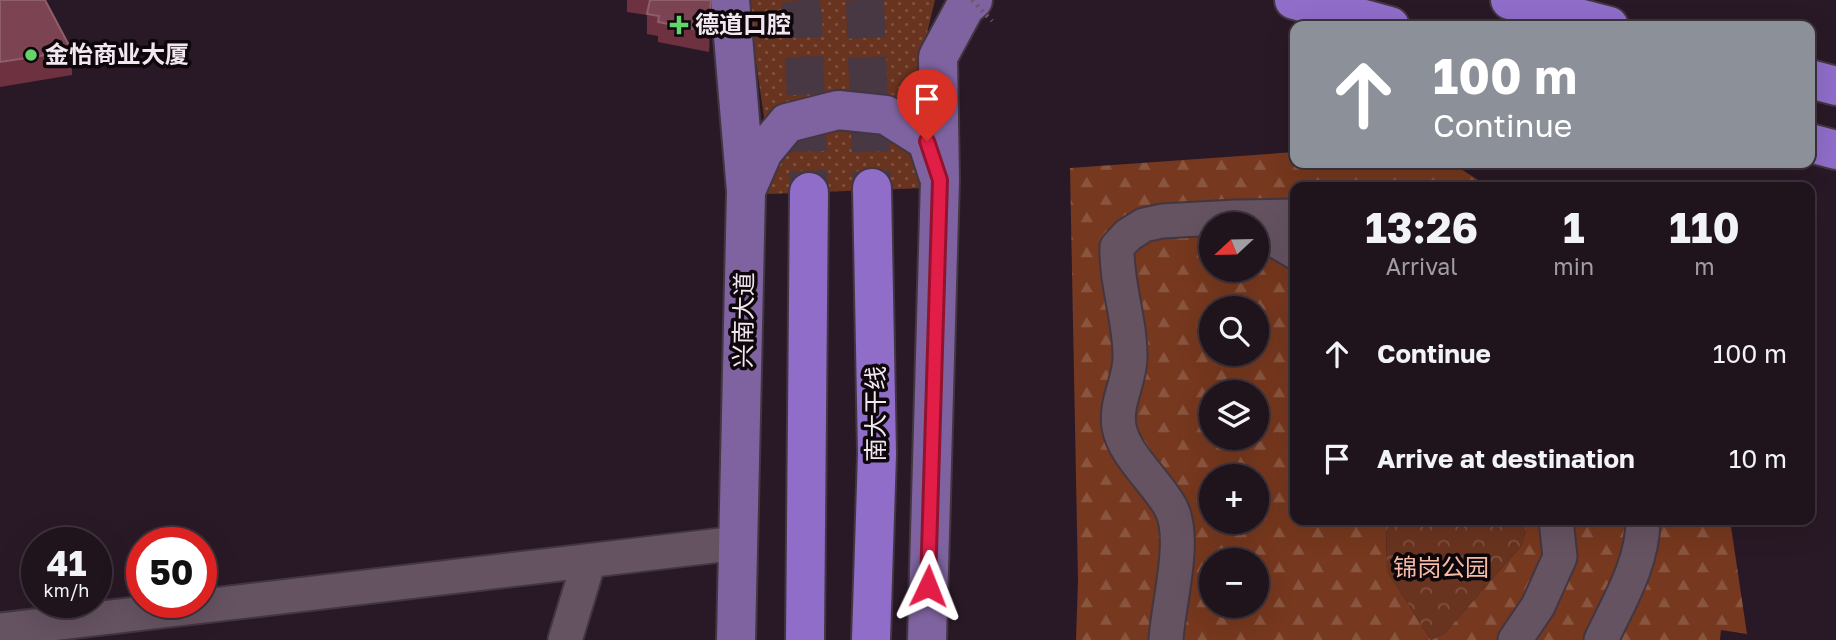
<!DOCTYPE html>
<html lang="en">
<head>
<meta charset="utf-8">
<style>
	:root { --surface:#1f131c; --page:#2c2029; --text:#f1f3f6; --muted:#a19ea3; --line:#3c323b }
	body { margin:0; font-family:"Golos Text","Noto Sans SC",sans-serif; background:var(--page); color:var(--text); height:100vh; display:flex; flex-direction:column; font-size:26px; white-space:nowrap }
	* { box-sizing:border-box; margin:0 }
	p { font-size:23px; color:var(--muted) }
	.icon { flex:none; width:38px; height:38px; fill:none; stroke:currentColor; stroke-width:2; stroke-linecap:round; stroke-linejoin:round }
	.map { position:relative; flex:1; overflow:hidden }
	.sheet { position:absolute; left:1290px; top:182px; width:525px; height:343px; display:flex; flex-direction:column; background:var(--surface); border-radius:14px; box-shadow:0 7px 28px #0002,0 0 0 2px var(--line) }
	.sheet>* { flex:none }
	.banner { position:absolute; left:1290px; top:21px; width:525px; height:147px; border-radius:14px; box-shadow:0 7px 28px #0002,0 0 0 2px var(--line); background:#8c9099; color:#fff; overflow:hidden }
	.needle { width:46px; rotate:248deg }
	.fabs { position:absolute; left:1199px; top:212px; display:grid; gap:14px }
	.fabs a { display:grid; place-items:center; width:70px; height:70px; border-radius:50%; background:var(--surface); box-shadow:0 7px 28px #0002,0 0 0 2px var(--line); font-size:35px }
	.speed { position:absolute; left:21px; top:527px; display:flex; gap:14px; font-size:35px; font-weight:700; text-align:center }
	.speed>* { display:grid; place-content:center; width:91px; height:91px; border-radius:50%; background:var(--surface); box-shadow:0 7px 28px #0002,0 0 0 2px var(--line); line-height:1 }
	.speed small { font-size:18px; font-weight:400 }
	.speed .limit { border:10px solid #d22; background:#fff; color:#111 }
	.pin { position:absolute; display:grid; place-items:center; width:60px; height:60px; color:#fff; margin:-72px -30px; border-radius:50% 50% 50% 0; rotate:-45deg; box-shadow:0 0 7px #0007 }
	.pin .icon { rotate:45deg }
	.me { position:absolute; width:77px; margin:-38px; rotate:2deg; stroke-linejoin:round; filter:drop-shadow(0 0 5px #0008) }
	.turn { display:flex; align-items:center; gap:24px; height:147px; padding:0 28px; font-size:32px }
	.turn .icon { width:91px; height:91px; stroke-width:2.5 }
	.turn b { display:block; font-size:49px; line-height:60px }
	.eta { display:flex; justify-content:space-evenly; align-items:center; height:119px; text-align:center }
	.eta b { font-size:42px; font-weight:700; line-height:49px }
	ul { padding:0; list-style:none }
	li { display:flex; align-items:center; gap:21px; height:105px; padding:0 28px }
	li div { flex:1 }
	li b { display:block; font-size:26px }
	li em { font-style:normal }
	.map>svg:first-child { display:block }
	.grass { fill:url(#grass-dots) }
	.forest { fill:url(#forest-firs); fill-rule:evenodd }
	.park { fill:url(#park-crowns) }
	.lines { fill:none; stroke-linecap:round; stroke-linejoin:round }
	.highway-tunnel { stroke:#473844; stroke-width:38; stroke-dasharray:38 19; stroke-linecap:butt }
	.minor-casing { stroke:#423640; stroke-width:37 }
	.major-casing { stroke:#423640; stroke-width:42 }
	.highway-casing { stroke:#423640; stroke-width:42 }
	.minor { stroke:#665362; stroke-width:33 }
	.major { stroke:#7f63a0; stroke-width:38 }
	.highway { stroke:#8f6dc9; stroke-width:38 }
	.path-bridge { stroke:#695a66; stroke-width:4.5; stroke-dasharray:2 5; stroke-linecap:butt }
	.wall { fill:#6e3140 }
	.shaded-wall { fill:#4c1f2e }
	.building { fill:#7c4453; stroke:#8f5e6b; stroke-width:2 }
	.route-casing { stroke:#92132f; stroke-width:18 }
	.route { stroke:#e11d48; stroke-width:12 }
	.poi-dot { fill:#63d469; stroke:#0d070c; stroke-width:2.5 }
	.labels { text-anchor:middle; stroke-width:7; stroke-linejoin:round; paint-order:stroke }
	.poi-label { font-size:24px; font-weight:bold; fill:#f2e7ef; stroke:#0d070c; text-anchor:start }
	.street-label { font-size:24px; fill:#f2e7ef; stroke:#0d070c }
	.park-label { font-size:24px; fill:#f6bca5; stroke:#0d070c }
</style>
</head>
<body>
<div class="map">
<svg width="1836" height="640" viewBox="0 0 1836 640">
	<defs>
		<pattern id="grass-dots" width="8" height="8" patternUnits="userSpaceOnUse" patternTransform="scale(1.75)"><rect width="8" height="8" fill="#69341f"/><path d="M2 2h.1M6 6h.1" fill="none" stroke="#7f5140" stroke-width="1.8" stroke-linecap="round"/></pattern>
		<pattern id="forest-firs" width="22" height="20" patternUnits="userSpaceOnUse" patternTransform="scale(1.75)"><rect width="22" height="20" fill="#76381e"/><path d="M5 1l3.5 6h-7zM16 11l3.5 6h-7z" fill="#8a553f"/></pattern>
		<pattern id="park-crowns" width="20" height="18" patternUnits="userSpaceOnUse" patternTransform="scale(1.75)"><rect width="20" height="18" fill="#69341f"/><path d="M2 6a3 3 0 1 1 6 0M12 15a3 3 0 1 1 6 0" fill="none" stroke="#7f5140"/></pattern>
	</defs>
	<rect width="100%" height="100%" fill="#291926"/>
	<path class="grass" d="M747 0H935L923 50 927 120 880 91 823 93 784 106 765 124Z
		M843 124 886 132 918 156 924 188 768 194 772 159 794 134Z"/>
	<path class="forest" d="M1295 152V163H1412L1461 169 1489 187H1295V520H1386L1387 571 1431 640H1076L1078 580 1070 168ZM1211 224H1256V270H1211ZM1211 308H1256V354H1211ZM1211 392H1256V438H1211ZM1211 476H1256V522H1211ZM1211 560H1256V606H1211Z
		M1529 520H1730L1747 634 1721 630 1720 640H1431L1445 633 1521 546Z"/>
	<path class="park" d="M1386 520H1529L1521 546 1445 633 1431 640 1387 571Z"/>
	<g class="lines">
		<path class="highway-tunnel" d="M800 0 803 17 809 192
			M865 0 872 188"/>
		<defs>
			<path id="minor" d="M1256 229 1295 252
				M0 630 738 543
				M565 640 589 561
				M1166 640C1168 604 1187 539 1171 508 1157 482 1124 455 1119 427 1115 403 1129 383 1130 359 1131 322 1116 285 1117 247L1128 235 1144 225 1162 221 1236 217 1295 216
				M1515 640 1538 606 1560 557 1556 520
				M1601 640C1619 602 1643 563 1643 520"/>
			<path id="major" d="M730 0 746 191 736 640
				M746 191 763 152 787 123 838 110 886 115 927 141 938 175
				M927 640 940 180 938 57 965 7 973 0"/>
			<path id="highway" d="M1294 0 1390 26
				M1510 0 1609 26
				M1810 79 1836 86
				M1810 143 1836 150
				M805 640 809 192
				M871 640 877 454 872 188"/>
		</defs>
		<use href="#minor" class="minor-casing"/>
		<use href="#major" class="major-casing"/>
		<use href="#highway" class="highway-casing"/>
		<use href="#minor" class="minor"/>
		<use href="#major" class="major"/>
		<use href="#highway" class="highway"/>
		<path class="path-bridge" d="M972 0 992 21"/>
	</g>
	<path class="wall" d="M0 0 72 51V75L0 87Z
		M627 0H712L709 52 658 42V36L647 34V15L627 12Z"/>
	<path class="shaded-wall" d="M711 0H712L709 52V32Z"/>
	<path class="building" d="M0 0H45L72 51 0 62Z
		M650 0H711L709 32 658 22 659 16 647 14Z"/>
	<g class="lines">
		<defs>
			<path id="route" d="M927 141 940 180 928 586"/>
		</defs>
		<use href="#route" class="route-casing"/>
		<use href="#route" class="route"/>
	</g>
	<g class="poi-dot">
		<path d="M675.5 14.5h7v7h7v7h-7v7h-7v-7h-7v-7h7z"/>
		<circle cx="31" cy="55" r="7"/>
	</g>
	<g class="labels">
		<g class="poi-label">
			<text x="695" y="33">德道口腔</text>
			<text x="45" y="63">金怡商业大厦</text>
		</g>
		<g class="street-label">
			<text transform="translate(744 320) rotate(-89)" y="8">兴南大道</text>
			<text transform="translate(876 414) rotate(-90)" y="8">南大干线</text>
		</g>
		<g class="park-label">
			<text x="1441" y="576">锦岗公园</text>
		</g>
	</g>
</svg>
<div class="fabs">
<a><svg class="needle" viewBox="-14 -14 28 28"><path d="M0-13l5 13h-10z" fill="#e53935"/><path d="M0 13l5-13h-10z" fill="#a19ea3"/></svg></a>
<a><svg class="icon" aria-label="search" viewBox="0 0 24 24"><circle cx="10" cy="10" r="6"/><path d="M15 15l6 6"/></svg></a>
<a><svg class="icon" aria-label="layers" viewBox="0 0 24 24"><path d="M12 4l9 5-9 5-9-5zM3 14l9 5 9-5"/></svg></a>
<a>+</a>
<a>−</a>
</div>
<div class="speed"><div>41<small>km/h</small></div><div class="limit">50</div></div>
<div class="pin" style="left:927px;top:141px;background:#d93025"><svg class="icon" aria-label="arrive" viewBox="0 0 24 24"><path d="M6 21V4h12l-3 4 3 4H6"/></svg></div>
<svg class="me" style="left:928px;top:586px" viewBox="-20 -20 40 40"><path d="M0-17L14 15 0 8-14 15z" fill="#e11d48" stroke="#fff" stroke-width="4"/></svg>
<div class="banner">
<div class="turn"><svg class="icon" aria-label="ahead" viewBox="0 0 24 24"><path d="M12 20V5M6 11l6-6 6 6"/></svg><div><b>100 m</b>Continue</div></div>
</div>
<section class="sheet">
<div class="eta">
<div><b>13:26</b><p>Arrival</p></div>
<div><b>1</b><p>min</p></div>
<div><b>110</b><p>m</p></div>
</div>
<ul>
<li><svg class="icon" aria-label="ahead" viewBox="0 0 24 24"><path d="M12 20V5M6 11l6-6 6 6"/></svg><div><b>Continue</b></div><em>100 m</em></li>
<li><svg class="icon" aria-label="arrive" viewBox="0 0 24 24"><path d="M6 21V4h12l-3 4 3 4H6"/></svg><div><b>Arrive at destination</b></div><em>10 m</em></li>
</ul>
</section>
</div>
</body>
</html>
